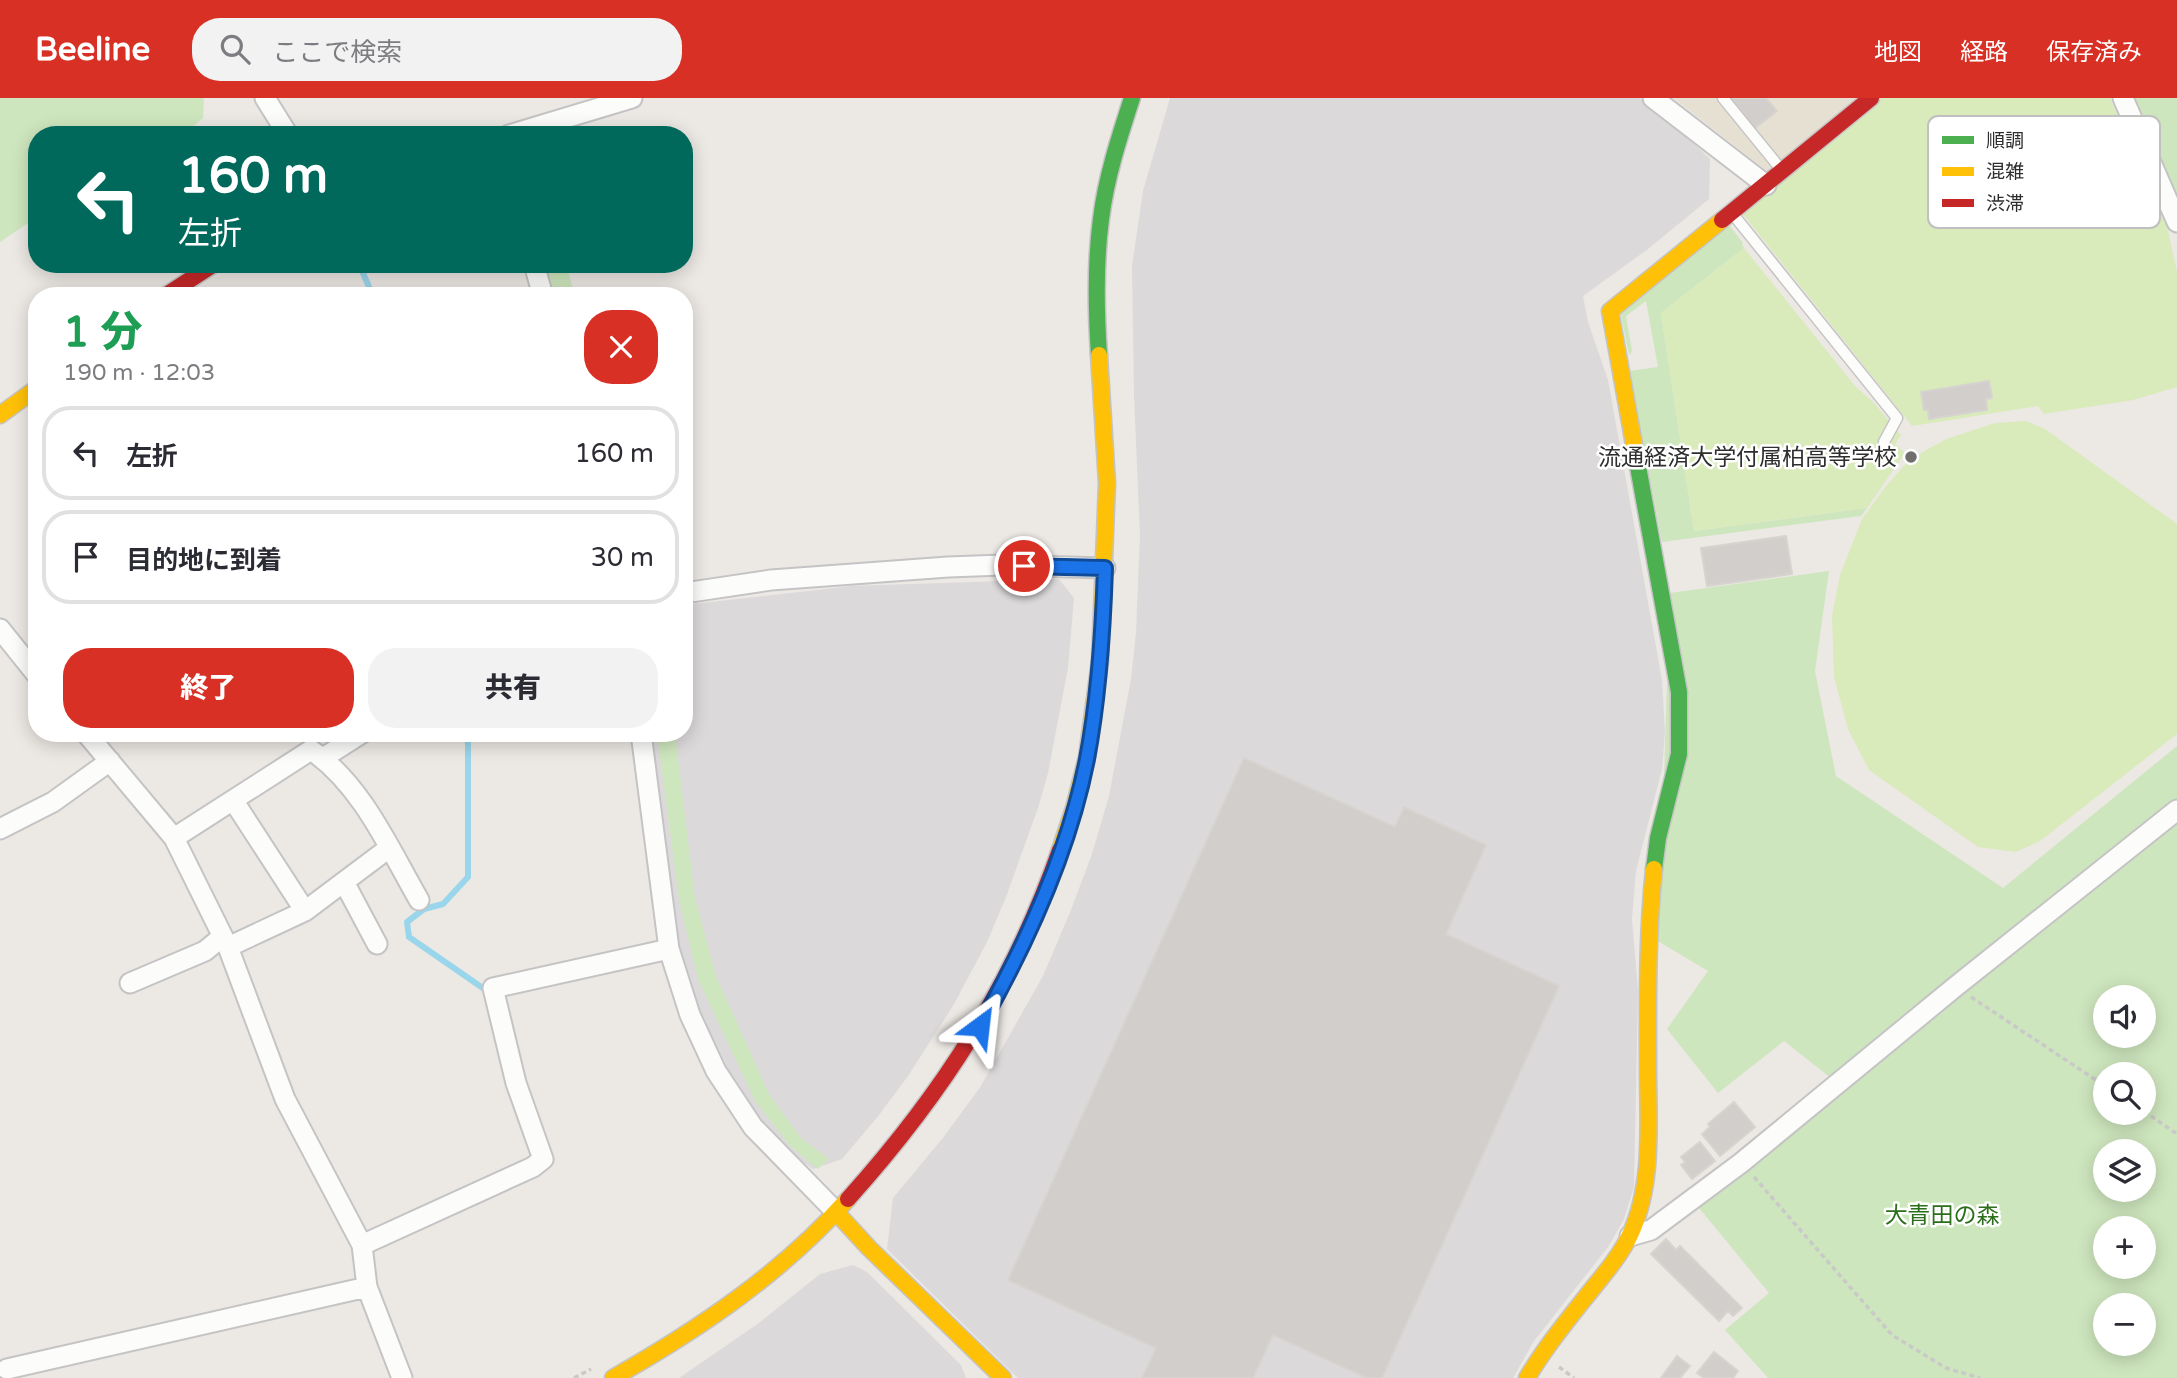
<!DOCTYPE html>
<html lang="ja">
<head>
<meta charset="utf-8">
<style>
	:root { --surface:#fff; --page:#f2f2f3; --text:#2b2b33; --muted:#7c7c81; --line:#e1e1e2; --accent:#d93025 }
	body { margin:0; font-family:"Varela Round","Noto Sans JP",sans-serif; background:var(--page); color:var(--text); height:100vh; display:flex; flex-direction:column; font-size:26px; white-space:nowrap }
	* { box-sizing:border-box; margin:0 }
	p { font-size:23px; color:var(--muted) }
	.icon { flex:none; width:38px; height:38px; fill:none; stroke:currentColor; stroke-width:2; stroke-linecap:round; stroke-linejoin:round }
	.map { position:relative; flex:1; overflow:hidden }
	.details { position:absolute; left:28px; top:189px; width:665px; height:455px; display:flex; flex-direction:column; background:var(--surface); border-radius:28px; box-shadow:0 4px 18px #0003 }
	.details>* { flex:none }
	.banner { position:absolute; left:28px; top:28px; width:665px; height:147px; border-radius:28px; box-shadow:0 4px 18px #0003; background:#00695c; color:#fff; overflow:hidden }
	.buttons { position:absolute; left:2093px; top:887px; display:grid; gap:14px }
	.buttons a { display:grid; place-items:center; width:63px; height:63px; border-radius:50%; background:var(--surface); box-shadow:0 4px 18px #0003; font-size:35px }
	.pin { position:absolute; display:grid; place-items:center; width:60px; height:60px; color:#fff; margin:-30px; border:4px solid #fff; border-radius:50%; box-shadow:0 2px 7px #0007 }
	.me { position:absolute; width:77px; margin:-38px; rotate:30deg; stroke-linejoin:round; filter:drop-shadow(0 0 5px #0008) }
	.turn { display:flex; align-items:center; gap:24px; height:147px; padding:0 35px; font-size:32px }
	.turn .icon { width:91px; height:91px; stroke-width:2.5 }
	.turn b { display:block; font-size:49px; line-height:60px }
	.round { display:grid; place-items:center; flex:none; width:74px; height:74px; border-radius:28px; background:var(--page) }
	.headline { display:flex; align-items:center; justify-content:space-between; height:119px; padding:0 35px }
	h1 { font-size:42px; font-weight:800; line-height:52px; color:#1e9e55 }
	.button { display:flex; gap:14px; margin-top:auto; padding:14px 35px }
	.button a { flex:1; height:80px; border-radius:28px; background:var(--accent); color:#fff; font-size:28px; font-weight:800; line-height:80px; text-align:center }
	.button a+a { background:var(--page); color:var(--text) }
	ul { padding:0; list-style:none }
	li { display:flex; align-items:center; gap:21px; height:94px; margin:0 14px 10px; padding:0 21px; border:4px solid var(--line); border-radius:28px }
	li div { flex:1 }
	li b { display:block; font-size:26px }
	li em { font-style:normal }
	header { display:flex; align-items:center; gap:42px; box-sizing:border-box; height:98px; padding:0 35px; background:var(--accent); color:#fff }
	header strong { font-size:33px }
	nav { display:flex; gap:38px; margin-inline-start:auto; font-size:24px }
	.search { width:490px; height:63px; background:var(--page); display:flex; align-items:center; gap:18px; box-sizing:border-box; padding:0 24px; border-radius:28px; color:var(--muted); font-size:26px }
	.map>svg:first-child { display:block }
	.industrial { fill:#dcd9db }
	.education { fill:#e6e0d3 }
	.green { fill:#cee6be; fill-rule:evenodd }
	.pitch { fill:#d9eabb }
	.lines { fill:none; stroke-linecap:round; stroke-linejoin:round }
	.stream { stroke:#99d6ec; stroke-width:6 }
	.building { fill:#d1cecb; stroke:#d7d4d0; stroke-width:2 }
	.lane-casing { stroke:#c5c4c5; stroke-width:13 }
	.street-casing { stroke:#c5c4c5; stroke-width:23 }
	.fast-casing { stroke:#c5c4c5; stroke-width:19 }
	.slow-casing { stroke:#c5c4c5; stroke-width:19 }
	.jam-casing { stroke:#c5c4c5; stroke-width:19 }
	.path { stroke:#c9c9c8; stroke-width:3.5; stroke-dasharray:5 3.5; stroke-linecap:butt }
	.lane { stroke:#fcfcfb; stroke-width:10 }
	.street { stroke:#fcfcfb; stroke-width:19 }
	.fast { stroke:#4caf50; stroke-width:16 }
	.slow { stroke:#ffc107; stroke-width:16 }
	.jam { stroke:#c62828; stroke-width:16 }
	.route-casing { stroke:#114b97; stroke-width:18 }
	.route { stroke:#1a73e8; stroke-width:12 }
	.poi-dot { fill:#706f6e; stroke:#fff; stroke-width:2.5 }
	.labels { text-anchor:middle; stroke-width:5; stroke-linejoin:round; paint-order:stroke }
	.poi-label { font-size:23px; fill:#2e2e2e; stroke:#fff; text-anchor:end }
	.park-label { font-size:23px; fill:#2c6e1b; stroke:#fff }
	.key { fill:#fff; stroke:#c0c0c0; stroke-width:2 }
	.key-label { font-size:19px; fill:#2e2e2e }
</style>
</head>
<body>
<header>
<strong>Beeline</strong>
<div class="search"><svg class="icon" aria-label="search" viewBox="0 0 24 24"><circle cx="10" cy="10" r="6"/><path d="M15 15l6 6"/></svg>ここで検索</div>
<nav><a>地図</a><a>経路</a><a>保存済み</a></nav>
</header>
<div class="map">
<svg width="2177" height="1280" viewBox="0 0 2177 1280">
	<rect width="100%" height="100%" fill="#ece8e4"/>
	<path class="industrial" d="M1170 0H1639L1672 25 1710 61 1709 101 1648 151 1583 198 1588 224 1608 282 1662 582 1665 634 1662 671 1636 773 1632 821 1638 893 1634 1089 1624 1121 1608 1149 1534 1243 1513 1280H1018L887 1151 893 1100 942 1041 979 991 1043 878 1071 812 1092 756 1109 698 1131 581 1136 535 1140 437 1134 298 1132 168 1143 93Z
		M1059 481 1074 500 1068 570 1048 675 1038 710 1006 799 987 844 953 908 908 978 879 1017 842 1061 813 1071 792 1056 777 1041 748 1005 730 975 702 917 687 878 677 840 647 635H684V507L852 488Z
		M853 1167 867 1174 961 1267 966 1280H679L759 1225 820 1176Z"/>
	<path class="education" d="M1674 0H1857L1767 73Z"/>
	<path class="green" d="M0 0H204L203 20 183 37H37V119L0 144Z
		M2131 0H2177V100Z
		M1726 123 1743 145 1742 147 1744 150 1661 215 1694 433 1867 410 1861 418 1662 444 1629 273 1658 269 1646 203 1626 218 1632 253 1629 257 1619 208Z
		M543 166H566L575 198H552Z
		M1829 473 1815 573 1836 678 2003 790 2177 648V1280H1768L1725 1232 1769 1195 1695 1105 1841 988 1784 943 1718 995 1667 931 1708 873 1656 842 1661 770 1670 495ZM2105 900H2144V938H2105ZM2105 976H2144V1015H2105ZM2105 1054H2144V1092H2105ZM2105 1130H2144V1169H2105ZM2105 1208H2144V1246H2105Z
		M657 635H675L695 800 716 878 769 996 801 1040 829 1061 818 1071 791 1049 755 1003 698 881 679 801Z"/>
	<path class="pitch" d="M1882 0H2110L2167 128 2177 174V289L2133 302 2044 316 2038 308 1912 328 1742 115Z
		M1744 150 1855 288 1873 304 1901 337 1895 346 1905 355 1867 410 1694 433 1661 215Z
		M2026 323 2045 331 2177 426V636L2040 743 2016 754 1978 749 1869 672 1848 631 1834 579 1832 518 1840 477 1862 421 1886 388 1909 362 1946 341 1995 325Z"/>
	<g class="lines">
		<path class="stream" d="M359 166 373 198
			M466 635 468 646V779L443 806 424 811 407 824 409 839 490 895"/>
	</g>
	<path class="building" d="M1731 0H1766L1777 13 1755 30Z
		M1989 283 1992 300 1986 301 1987 312 1929 321 1928 312H1924L1921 294Z
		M1786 438 1792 476 1707 488 1701 450Z
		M1244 660 1395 729 1404 709 1486 747 1446 836 1559 888 1382 1280H1367L1273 1237 1253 1280H1142L1156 1250 1008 1182Z
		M1734 1004 1755 1029 1720 1058 1702 1036 1710 1029 1708 1026Z
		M1700 1044 1715 1063 1692 1081 1681 1067 1685 1064 1681 1059Z
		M1666 1141 1676 1152 1680 1148 1742 1210 1733 1218 1728 1213 1719 1223 1651 1156Z
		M1714 1254 1738 1273 1733 1280H1704L1697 1275Z
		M1677 1258 1690 1268 1680 1280H1661Z"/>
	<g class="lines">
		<defs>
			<path id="lane" d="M1723 0 1780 70
				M1732 115 1897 320 1884 344"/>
			<path id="street" d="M265 0 288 37
				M1653 0 1766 87
				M2123 0 2177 124
				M509 37 632 0
				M534 166 543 198
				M684 495 771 482 948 469 1003 467 1105 470
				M0 531 37 577
				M86 635 174 740 228 849 285 1001 362 1147 367 1189 402 1280
				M641 635 669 851 690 917 716 973 753 1029 836 1114
				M323 660 362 635
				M233 702 305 813
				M0 731 53 704 110 663
				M174 740 311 652C362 687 389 750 419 802
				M344 784 377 846
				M228 849 305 813 389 750
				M130 885 205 853 222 839
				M1630 1138 1651 1132 1741 1065 1955 889 2177 712
				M362 1147 533 1069 543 1061 516 985 493 890 669 851
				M7 1271 367 1189"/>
			<path id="fast" d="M1099 257C1096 212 1095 166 1101 121 1106 80 1119 40 1132 0
				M1635 352 1679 594V656L1658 740 1654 771"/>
			<path id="slow" d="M0 317 37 290
				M1635 352 1610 213 1722 122
				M1060 752 1074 710 1087 659 1100 563 1107 385 1099 257
				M836 1114 869 1150 1003 1280
				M613 1280C699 1231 781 1176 848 1101
				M1527 1280C1546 1248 1570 1219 1593 1190 1606 1174 1621 1156 1630 1137 1654 1086 1648 1024 1648 969 1648 901 1647 838 1654 771"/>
			<path id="jam" d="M1722 122 1871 0
				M165 198 214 166
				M848 1101C944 994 1012 888 1060 752"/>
		</defs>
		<use href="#lane" class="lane-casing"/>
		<use href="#street" class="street-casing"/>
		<use href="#fast" class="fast-casing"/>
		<use href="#slow" class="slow-casing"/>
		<use href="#jam" class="jam-casing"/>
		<path class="path" d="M1971 899 2105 988
			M2144 1013 2177 1036
			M1754 1079 1892 1237 1946 1270 1980 1280
			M1559 1269 1574 1280
			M574 1280 591 1271"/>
		<use href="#lane" class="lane"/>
		<use href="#street" class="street"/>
		<use href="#fast" class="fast"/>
		<use href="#slow" class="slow"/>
		<use href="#jam" class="jam"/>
	</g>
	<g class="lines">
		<defs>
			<path id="route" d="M980 928C1026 847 1069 753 1087 661 1099 598 1103 534 1105 470L1024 468"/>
		</defs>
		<use href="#route" class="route-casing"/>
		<use href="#route" class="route"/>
	</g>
	<circle class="poi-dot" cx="1911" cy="359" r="7"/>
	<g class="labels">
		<g class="poi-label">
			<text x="1897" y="367">流通経済大学付属柏高等学校</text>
		</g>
		<g class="park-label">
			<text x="1942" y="1125">大青田の森</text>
		</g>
	</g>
	<rect x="1928" y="18" width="232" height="112" rx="10" class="key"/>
	<rect x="1942" y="38" width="32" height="8" fill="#4caf50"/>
	<rect x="1942" y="69" width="32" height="9" fill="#ffc107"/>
	<rect x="1942" y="101" width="32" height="8" fill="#c62828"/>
	<g class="key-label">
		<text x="1986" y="49">順調</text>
		<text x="1986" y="80">混雑</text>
		<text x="1986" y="112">渋滞</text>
	</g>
</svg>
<div class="buttons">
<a><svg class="icon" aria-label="sound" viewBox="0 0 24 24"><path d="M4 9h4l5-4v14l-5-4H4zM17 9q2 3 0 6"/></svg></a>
<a><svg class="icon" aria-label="search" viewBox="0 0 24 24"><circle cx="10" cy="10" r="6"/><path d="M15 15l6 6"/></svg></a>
<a><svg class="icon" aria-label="layers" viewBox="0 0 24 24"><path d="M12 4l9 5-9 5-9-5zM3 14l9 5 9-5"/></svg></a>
<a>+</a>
<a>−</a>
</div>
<div class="pin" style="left:1024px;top:468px;background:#d93025"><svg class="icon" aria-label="arrive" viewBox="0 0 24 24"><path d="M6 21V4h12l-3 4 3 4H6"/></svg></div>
<svg class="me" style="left:980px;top:928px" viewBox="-20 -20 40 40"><path d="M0-17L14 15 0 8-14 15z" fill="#1a73e8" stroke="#fff" stroke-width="4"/></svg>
<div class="banner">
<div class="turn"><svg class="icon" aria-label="left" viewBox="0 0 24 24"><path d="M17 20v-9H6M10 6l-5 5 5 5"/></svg><div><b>160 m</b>左折</div></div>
</div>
<section class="details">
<div class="headline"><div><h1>1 分</h1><p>190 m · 12:03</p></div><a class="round" style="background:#d93025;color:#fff"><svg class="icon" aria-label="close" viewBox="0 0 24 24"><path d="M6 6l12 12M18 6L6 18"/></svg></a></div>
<ul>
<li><svg class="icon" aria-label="left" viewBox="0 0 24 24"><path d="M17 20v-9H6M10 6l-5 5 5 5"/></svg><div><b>左折</b></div><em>160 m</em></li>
<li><svg class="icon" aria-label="arrive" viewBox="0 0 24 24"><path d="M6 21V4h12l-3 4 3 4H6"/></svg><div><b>目的地に到着</b></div><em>30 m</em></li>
</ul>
<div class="button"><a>終了</a><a>共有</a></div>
</section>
</div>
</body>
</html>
